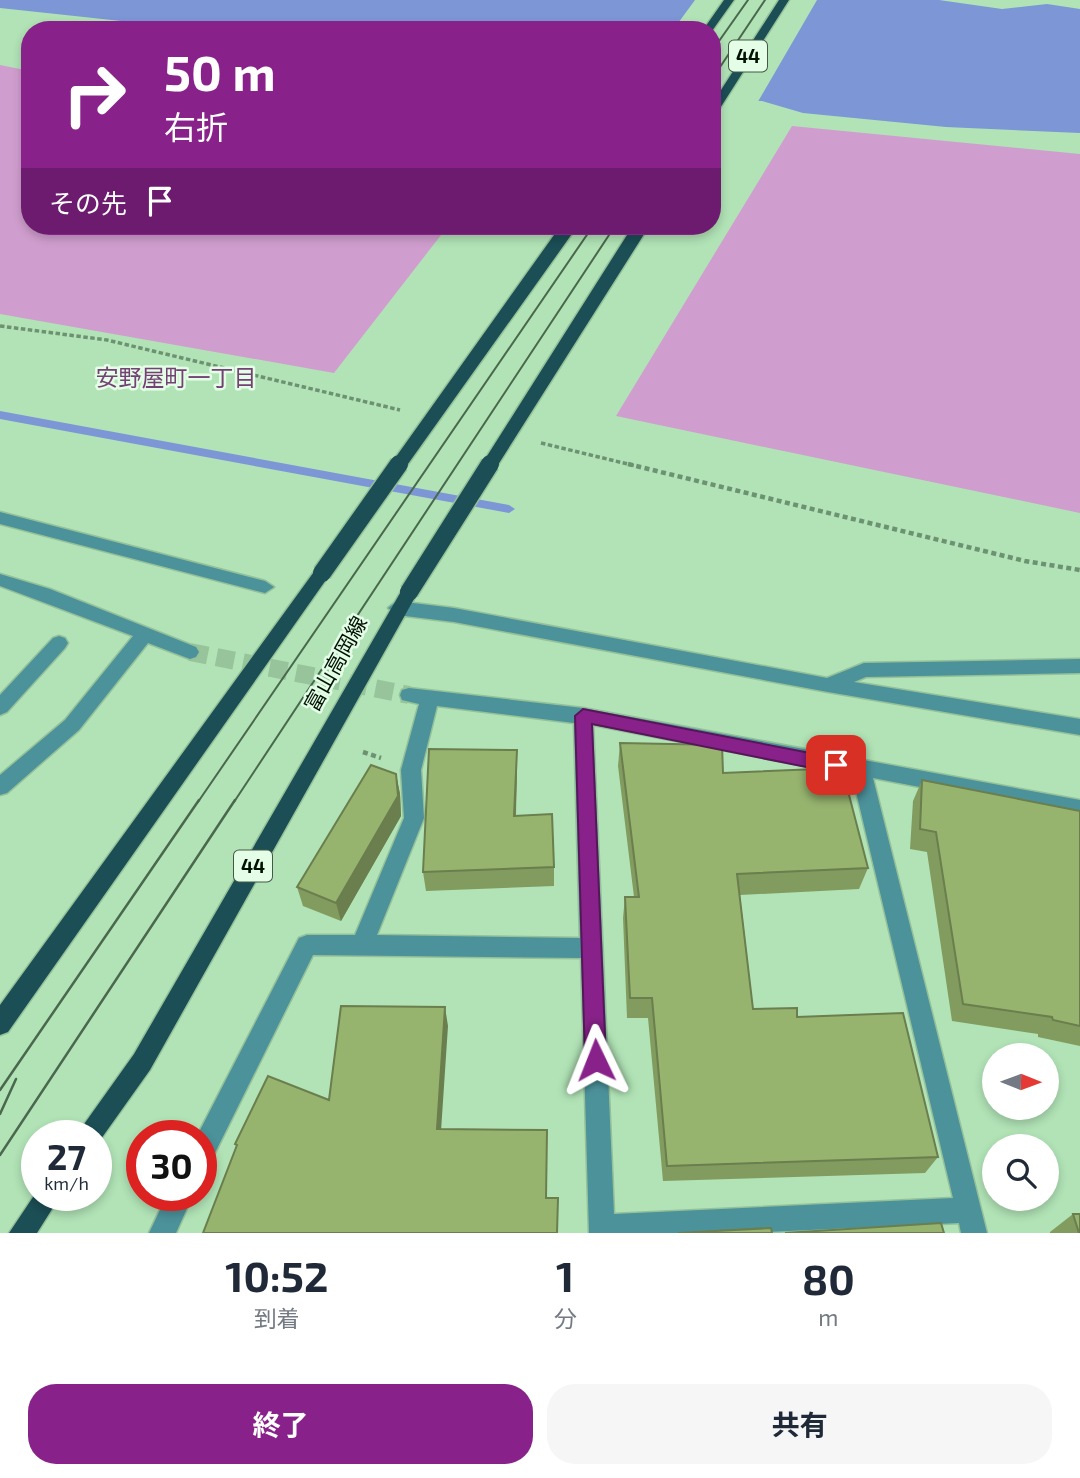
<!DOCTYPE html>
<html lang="ja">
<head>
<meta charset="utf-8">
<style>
	:root { --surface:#fff; --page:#f6f6f7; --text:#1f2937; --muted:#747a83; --accent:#88228a }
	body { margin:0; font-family:"Exo 2","Noto Sans JP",sans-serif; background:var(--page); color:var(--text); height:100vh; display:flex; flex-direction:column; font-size:26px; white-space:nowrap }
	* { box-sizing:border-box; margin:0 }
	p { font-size:23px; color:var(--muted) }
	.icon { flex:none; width:38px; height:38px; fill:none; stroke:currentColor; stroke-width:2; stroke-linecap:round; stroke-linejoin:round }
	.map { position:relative; height:1233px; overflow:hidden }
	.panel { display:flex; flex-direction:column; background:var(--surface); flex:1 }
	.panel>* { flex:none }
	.banner { position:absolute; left:21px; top:21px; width:700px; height:214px; border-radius:28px; box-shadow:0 4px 10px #0003; background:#88228a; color:#fff; overflow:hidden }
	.needle { width:46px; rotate:91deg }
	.tools { position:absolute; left:982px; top:1043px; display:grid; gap:14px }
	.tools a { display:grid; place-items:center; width:77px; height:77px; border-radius:50%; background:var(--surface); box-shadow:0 4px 10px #0003; font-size:35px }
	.speed { position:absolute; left:21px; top:1120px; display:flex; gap:14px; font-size:35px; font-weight:700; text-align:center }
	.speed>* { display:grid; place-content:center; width:91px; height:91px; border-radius:50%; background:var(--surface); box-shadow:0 4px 10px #0003; line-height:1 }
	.speed small { font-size:18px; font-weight:400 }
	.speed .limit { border:10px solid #d22; background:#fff; color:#111 }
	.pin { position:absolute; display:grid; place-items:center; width:60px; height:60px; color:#fff; margin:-30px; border-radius:14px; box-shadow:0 4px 10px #0006 }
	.me { position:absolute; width:77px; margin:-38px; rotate:358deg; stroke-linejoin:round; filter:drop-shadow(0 0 5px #0008) }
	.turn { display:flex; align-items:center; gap:24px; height:147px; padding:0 28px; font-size:32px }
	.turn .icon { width:91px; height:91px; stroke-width:2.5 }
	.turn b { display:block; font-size:49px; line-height:60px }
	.then { display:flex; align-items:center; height:66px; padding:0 28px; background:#0003; gap:14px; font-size:26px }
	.eta { display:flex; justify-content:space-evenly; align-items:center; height:119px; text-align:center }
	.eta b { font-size:42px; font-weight:700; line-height:49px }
	.primary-button { display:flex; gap:14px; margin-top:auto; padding:14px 28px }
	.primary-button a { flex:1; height:80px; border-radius:28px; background:var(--accent); color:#fff; font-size:28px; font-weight:700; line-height:80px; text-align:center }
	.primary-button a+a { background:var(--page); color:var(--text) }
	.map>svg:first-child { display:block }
	.green { fill:#d09ece }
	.water { fill:#7d96d6 }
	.pier { fill:#b1e3b6 }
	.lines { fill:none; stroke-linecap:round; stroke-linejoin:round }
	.stream { fill:#7d96d6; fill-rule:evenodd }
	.minor-tunnel { stroke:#97c49b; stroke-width:18; stroke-dasharray:18 9; stroke-linecap:butt }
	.minor-casing { stroke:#95c199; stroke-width:3 }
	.major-casing { stroke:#95c199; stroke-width:3 }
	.path-far1 { stroke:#6d9271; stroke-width:3.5; stroke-dasharray:4.5 2.5; stroke-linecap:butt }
	.path { stroke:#6d9271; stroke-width:4.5; stroke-dasharray:5 3.5; stroke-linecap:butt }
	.minor { fill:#4c929b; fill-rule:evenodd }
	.major { fill:#1b4e55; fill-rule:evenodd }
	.tram-far1 { stroke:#4a684d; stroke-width:2 }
	.tram { stroke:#4a684d; stroke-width:2.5 }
	.major-bridge-far1-casing { stroke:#95c199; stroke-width:17; stroke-linecap:butt }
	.major-bridge-casing { stroke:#95c199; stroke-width:21; stroke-linecap:butt }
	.major-bridge-far1 { stroke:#1b4e55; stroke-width:14 }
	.major-bridge { stroke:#1b4e55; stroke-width:18 }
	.wall { fill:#829b5f }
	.shaded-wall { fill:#6a7e4e }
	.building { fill:#97b46f; stroke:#6a7e4e; stroke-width:2 }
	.route { fill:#88228a; stroke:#58165a; stroke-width:2 }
	.labels { text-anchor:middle; stroke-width:5; stroke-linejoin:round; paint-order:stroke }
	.shield { fill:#e4fde6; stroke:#455847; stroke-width:2 }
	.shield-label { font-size:19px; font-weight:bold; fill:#011103 }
	.street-label { font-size:21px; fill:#011103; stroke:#e4fde6 }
	.neighbourhood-label { font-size:23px; fill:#744174; stroke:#e4fde6 }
</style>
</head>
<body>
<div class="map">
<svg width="1080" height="1233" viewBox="0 0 1080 1233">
	<rect width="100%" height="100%" fill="#b1e3b6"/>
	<path class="green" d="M0 65 30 71V226H448L334 373 0 314Z
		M792 126 1080 154V513L616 416Z"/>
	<path class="water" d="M0 0H939L1002 9 1047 4 1080 9V133L946 127 803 113 762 101 712 100V30H205L0 8Z"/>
	<path class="pier" d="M695 0H817L756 105 712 104V30H673Z"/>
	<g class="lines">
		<path class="stream" d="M0 411 509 505 515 509 509 513 0 419Z"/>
		<path class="minor-tunnel" d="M190 652 409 695"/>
		<defs>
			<path id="minor" d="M0 512 265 581 274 587 265 593 0 524Z
				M0 574 50 589 196 647 199 652 196 657 190 659 148 643 79 730 7 793 0 795V775L65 720 133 636 0 586Z
				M397 601 454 608 827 678 864 663 1080 659V673L866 677 854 682 1080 719V735L828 692 454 622 397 615 388 608Z
				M59 636 65 638 68 643 65 648 7 712 0 715V695L53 638Z
				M409 688 583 708 1080 800V818L873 778 987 1233H961L959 1223 747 1233H589L581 958 313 955 210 1163 201 1166V1136H197L299 938 307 935H355L404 818 401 770 419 704 402 700 400 695 402 690ZM437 706 574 723 580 938 377 935 424 818 421 770ZM593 725 852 775 953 1198 614 1214Z
				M167 1195H193L176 1233H149Z"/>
			<path id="major" d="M724 0H734L712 31 703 30Z
				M779 0H789L717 113 712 116V104Z
				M322 567 330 573 328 577 8 1032 0 1035V1005L316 569Z
				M409 586 418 592 150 1070 96 1146V1136H79L82 1127 134 1054 403 588Z
				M37 1191V1195H61L37 1233H9Z"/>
		</defs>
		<use href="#minor" class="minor-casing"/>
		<use href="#major" class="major-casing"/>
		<path class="path-far1" d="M0 326 107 340 400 410
			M541 443 636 466"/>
		<path class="path" d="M628 464 1025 561 1080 570
			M363 752 381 758"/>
		<use href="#minor" class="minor"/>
		<use href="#major" class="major"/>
		<path class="tram-far1" d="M712 51 748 0
			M712 79 765 0
			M198 802 593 226
			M234 802 615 226"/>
		<path class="tram" d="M0 1090 199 800
			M0 1114 16 1079
			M0 1155 235 800"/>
		<defs>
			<path id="major-bridge-far1" d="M398 466 569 226
				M489 466 641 226"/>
			<path id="major-bridge" d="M322 573 399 464
				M409 592 490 464"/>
		</defs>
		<use href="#major-bridge-far1" class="major-bridge-far1-casing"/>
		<use href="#major-bridge" class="major-bridge-casing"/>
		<use href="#major-bridge-far1" class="major-bridge-far1"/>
		<use href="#major-bridge" class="major-bridge"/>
	</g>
	<path class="wall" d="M620 743 723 773 868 868 859 889 740 895 753 1009 797 1017 938 1157 925 1173 663 1181 648 1018H627L623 918 625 897H634L618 766Z
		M517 770 516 816 554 867V886L426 891 423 872Z
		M396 774 400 794 401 816 341 921 303 906 297 887Z
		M922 780 1080 811V1046L1038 1037V1034L952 1021 927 852 910 849 913 801Z
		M1073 1214 1080 1233H1050V1232Z"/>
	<path class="shaded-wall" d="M517 750V770L515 835 514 816Z
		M396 774 400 794 401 816 341 921 336 903Z
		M445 1007 448 1026 440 1146 437 1129Z"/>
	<path class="building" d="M620 743 722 745 723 773 842 768 868 868 737 874 753 1009 797 1008V1017L903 1013 938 1157 667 1166 652 998H630L625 897H639Z
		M429 749 517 750 514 816 552 814 554 867 423 872Z
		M371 765 396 774 398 796 336 903 297 887Z
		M922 780 1080 811V1026L1053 1020 1052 1017 963 1004 936 832 920 829Z
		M341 1006 445 1007 437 1129 547 1130 546 1198H558L557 1233H203L237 1145 235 1144 268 1076 329 1100Z
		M1073 1214H1080V1233H1079Z
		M941 1223 944 1233H785Z
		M771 1228 772 1233H678Z"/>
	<path class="route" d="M583 709 836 758 845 765 836 773 592 724 606 1060 603 1067 596 1071 588 1067 585 1060 575 716Z"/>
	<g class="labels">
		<g class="shield">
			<rect x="729" y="40.5" width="38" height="31" rx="5"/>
			<rect x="234" y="850.5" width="38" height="31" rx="5"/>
		</g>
		<g class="shield-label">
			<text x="748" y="63">44</text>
			<text x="253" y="873">44</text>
		</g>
		<g class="street-label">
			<text transform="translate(336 664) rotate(-61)" y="7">富山高岡線</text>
		</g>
		<g class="neighbourhood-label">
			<text x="176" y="386">安野屋町一丁目</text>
		</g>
	</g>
</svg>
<div class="tools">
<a><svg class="needle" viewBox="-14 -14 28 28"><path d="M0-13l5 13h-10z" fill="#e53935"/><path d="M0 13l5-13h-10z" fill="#747a83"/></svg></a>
<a><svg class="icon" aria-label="search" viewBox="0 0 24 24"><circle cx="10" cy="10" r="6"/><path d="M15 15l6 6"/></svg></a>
</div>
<div class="speed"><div>27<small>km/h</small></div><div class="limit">30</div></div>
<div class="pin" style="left:836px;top:765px;background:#d93025"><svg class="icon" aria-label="arrive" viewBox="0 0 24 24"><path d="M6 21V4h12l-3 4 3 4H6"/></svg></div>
<svg class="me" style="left:596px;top:1060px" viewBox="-20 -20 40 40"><path d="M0-17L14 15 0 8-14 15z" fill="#88228a" stroke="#fff" stroke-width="4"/></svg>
<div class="banner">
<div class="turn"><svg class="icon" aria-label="right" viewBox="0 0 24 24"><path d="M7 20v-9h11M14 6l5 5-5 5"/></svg><div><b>50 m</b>右折</div></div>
<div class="then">その先<svg class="icon" aria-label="arrive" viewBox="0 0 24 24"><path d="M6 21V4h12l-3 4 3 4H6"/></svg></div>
</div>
</div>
<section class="panel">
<div class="eta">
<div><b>10:52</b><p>到着</p></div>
<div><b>1</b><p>分</p></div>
<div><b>80</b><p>m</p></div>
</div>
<div class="primary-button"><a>終了</a><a>共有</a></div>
</section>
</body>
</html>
